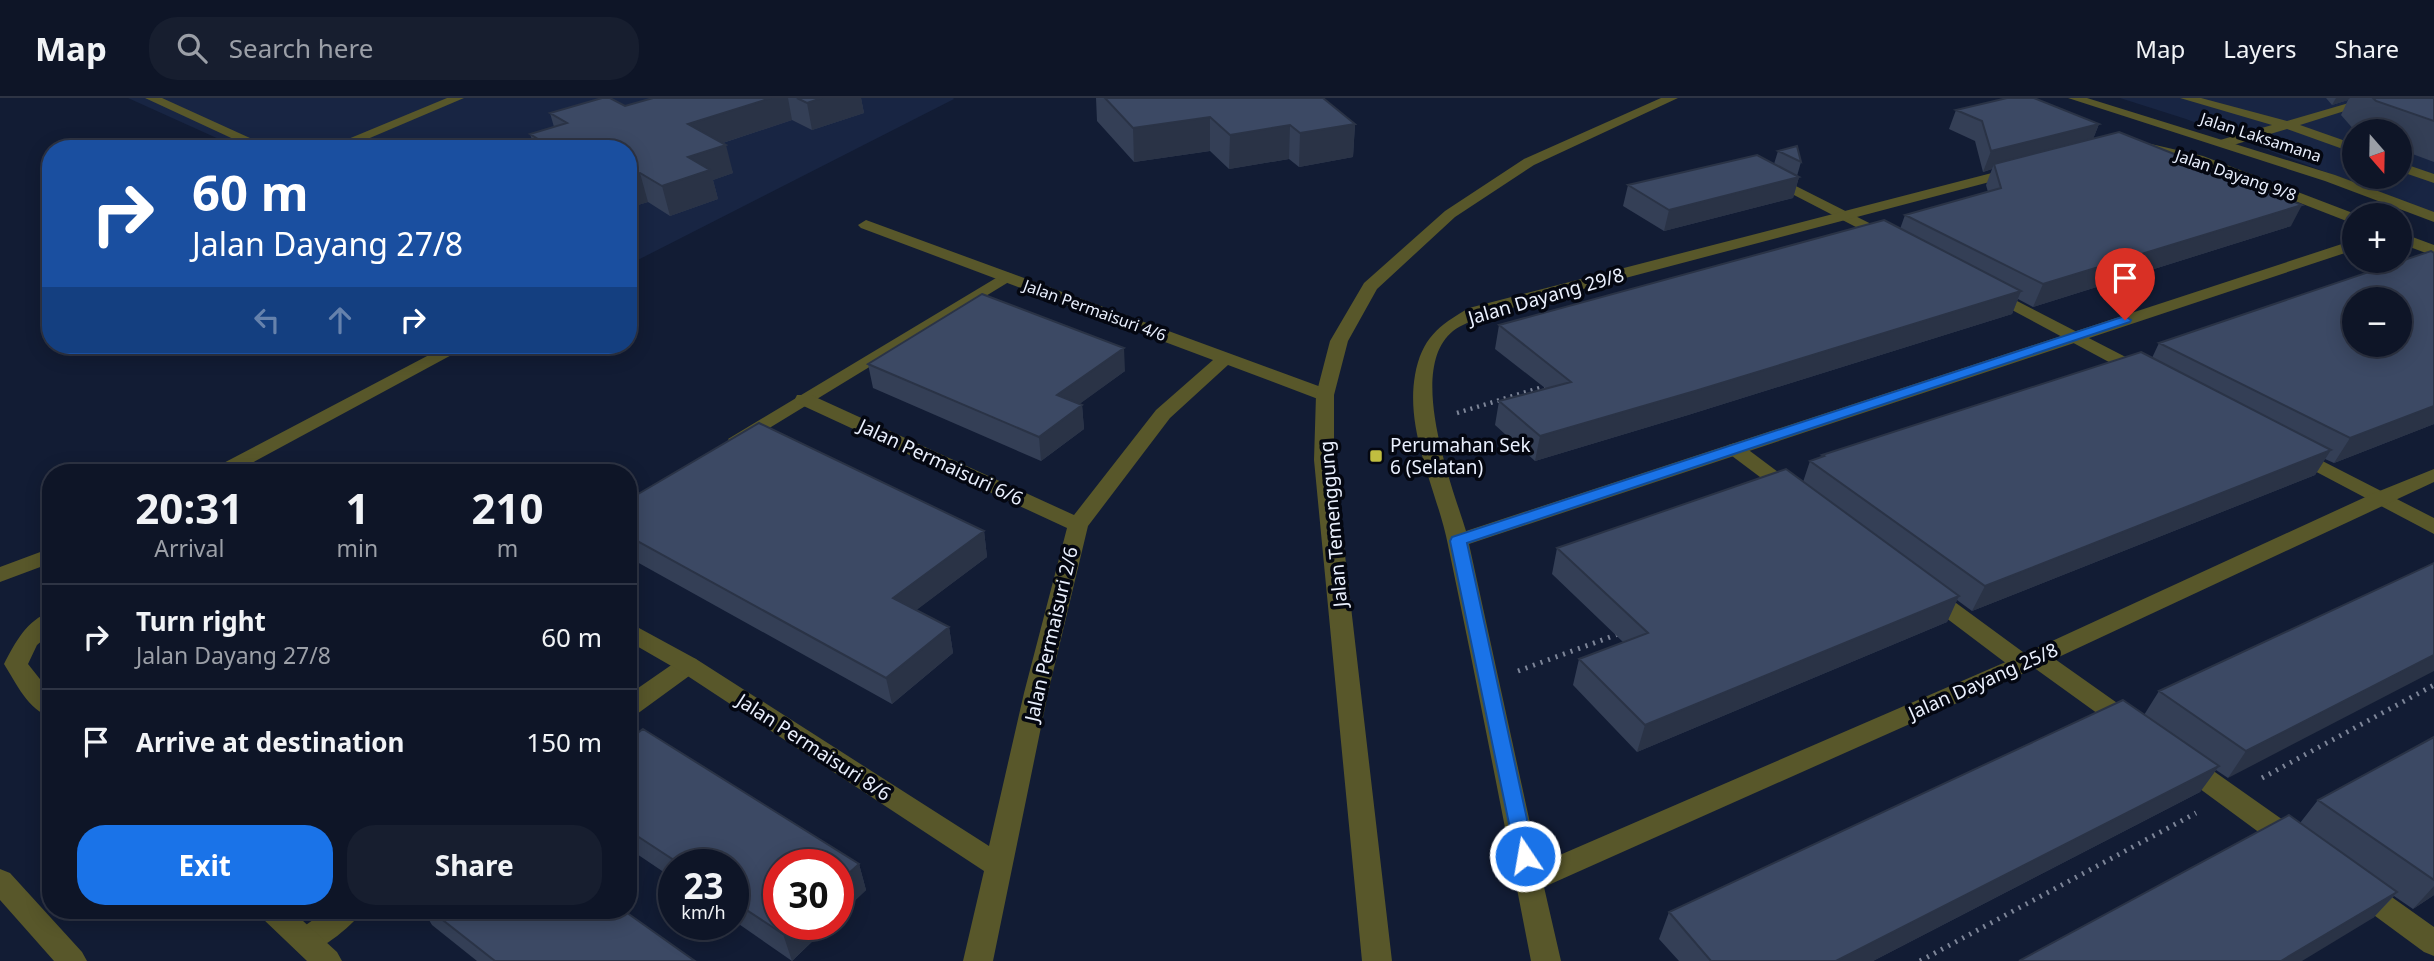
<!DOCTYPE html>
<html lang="en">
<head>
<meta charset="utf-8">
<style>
	:root { --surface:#0e1527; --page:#171e2f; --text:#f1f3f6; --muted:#9b9fa7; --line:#2e3444; --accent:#1a73e8 }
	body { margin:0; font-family:"Noto Sans",sans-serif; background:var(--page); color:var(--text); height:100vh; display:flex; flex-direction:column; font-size:26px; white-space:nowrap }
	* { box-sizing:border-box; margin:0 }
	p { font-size:23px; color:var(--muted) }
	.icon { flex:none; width:38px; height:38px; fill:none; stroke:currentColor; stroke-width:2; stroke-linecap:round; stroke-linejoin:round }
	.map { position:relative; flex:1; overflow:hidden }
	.panel { position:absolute; left:42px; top:366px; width:595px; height:455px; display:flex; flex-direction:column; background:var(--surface); border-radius:28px; box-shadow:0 4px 18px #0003,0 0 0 2px var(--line) }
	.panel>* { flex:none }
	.hud { position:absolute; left:42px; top:42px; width:595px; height:214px; border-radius:28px; box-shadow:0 4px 18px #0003,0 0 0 2px var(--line); background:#1a4fa0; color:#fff; overflow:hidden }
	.needle { width:46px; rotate:160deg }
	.buttons { position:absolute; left:2342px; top:21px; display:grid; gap:14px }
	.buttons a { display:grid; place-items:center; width:70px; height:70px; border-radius:50%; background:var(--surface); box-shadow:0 4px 18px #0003,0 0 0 2px var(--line); font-size:35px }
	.speed { position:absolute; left:658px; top:751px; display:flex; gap:14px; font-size:35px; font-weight:700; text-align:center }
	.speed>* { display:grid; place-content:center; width:91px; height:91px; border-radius:50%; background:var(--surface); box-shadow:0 4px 18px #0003,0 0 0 2px var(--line); line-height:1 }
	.speed small { font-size:18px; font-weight:400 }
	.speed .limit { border:10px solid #d22; background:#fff; color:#111 }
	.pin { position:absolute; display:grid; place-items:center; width:60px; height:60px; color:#fff; margin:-72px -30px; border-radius:50% 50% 50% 0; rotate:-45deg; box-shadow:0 0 7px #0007 }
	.pin .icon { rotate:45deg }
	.me { position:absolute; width:77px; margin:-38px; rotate:348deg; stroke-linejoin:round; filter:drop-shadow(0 0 5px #0008) }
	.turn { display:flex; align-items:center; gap:24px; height:147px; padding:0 35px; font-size:32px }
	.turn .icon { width:91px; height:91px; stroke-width:2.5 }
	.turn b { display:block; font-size:49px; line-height:60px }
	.lanes { display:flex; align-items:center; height:66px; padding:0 35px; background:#0003; justify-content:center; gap:35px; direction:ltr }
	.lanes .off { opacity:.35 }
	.eta { display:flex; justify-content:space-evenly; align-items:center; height:119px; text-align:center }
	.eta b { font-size:42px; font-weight:700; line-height:49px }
	.cta { display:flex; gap:14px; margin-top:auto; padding:14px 35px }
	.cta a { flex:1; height:80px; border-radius:28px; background:var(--accent); color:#fff; font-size:28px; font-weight:700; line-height:80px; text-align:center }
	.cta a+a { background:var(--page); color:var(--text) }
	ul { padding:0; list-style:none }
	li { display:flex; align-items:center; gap:21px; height:105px; padding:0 35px; border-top:2px solid var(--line) }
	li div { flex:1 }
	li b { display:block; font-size:26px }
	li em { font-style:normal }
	header { display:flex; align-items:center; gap:42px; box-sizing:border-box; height:98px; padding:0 35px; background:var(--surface); border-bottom:2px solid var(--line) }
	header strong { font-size:33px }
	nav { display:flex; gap:38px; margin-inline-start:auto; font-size:24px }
	.search { width:490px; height:63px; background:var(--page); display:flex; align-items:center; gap:18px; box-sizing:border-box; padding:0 24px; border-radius:28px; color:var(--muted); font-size:26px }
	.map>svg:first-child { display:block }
	.built { fill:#182543; fill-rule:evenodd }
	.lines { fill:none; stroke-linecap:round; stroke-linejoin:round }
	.path-far1 { stroke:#7d8598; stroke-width:4.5; stroke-dasharray:2 5; stroke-linecap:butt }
	.path { stroke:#7d8598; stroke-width:5; stroke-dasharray:2 6; stroke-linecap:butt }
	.service { fill:#58572a; fill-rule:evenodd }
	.minor { fill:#58572a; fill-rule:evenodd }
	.tertiary { fill:#58572a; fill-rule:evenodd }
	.wall { fill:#343f56 }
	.shaded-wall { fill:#2a3346 }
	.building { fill:#3c4964; stroke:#2a3346; stroke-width:2; fill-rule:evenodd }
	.route { fill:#1a73e8; stroke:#114b97; stroke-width:2 }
	.poi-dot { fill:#c1be40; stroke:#040711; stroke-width:2.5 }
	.labels { text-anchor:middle; stroke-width:7; stroke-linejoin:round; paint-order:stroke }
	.far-street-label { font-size:16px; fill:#eaf0fe; stroke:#040711 }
	.street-label { font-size:19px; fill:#eaf0fe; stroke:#040711 }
	.poi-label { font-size:19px; fill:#eaf0fe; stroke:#040711; text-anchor:start }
</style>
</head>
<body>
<header>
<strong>Map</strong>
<div class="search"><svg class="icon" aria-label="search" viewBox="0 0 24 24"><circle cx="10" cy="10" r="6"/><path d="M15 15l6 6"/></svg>Search here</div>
<nav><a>Map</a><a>Layers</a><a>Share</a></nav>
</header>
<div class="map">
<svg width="2434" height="863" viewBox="0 0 2434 863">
	<rect width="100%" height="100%" fill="#121c34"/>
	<path class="built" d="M128 0H953L954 1 628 167V51H241Z
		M2120 0H2434V115L2186 21ZM2354 33H2399V79H2354Z"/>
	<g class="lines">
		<path class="path-far1" d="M1457 315 1546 288"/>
		<path class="path" d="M1518 573 1621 535
			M2262 680 2434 587
			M1920 863 2196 715"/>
		<path class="service" d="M145 0H162L274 51H255Z
			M447 0H464L344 51H324Z
			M1770 75 1893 137 1896 140 1888 145 1883 143 1765 82V76Z
			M1006 174 1012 176 1014 179 1012 182 745 345H731L728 341Z
			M1990 189 2147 270 2150 274 2141 279 2135 278 1984 197 1982 194Z
			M1735 345 1742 347 1798 389 1801 393 1798 397H1784L1728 355 1725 351 1728 347Z
			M2297 350 2434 420V436L2290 360 2287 356Z
			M1929 489 1937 491 2027 557 2037 552 2045 554 2137 619 2140 625 2137 631 2128 634 2119 631 2033 569 2023 574 2015 572 1921 501 1918 496 1921 491Z
			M688 559 696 561 700 567 696 573 637 616 628 619V597L680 561Z
			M2186 657 2195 660 2303 736 2306 744 2303 752 2293 755 2283 752 2177 674 2173 667 2177 660Z
			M2362 781 2372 785 2434 829V858L2424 854 2352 801 2348 793 2352 785Z
			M327 812H363C358 823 319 855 306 855 305 855 297 852 296 852L292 843 296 834Z"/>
		<path class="minor" d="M2180 0H2201L2287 23 2366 0H2386L2300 27 2354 46V55L2287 31 2230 48H2220V42L2272 27Z
			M2138 43 2203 58 2358 117H2354V125L2349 124 2194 64 2133 50V44Z
			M2399 64 2434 76V85L2399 73Z
			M2015 69 2020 70V76L1481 218C1472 223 1461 227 1453 233 1406 271 1452 387 1466 433L2354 142V152L1469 446 1539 766 2015 560 2372 396 2434 371V384L2031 572 1544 789 1561 863H1531C1504 724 1477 585 1448 447 1437 392 1405 334 1415 277 1422 240 1438 228 1469 210Z
			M866 122 1332 293 1334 297 1332 301H1318L1228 267 1170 320 1088 428 1048 595 993 863H963L984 773 680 573 628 543V524L696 561 989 748 1024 595 1067 430 797 305 795 301 797 297H811L1074 417 1156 312 1213 262 861 130 858 127Z
			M2399 134 2434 147V158L2399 145Z
			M448 247H470L235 374H211L214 370Z
			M51 450V465L0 484V469Z
			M51 514V535L37 547 28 566 51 595V619C28 612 16 585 4 566 15 545 27 521 51 514Z
			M0 771 10 775 82 854 87 863H54L0 802Z
			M258 812H291L337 854 342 863H307L262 820Z"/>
		<path class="tertiary" d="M1661 0H1678L1534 67 1455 119 1377 191 1348 243 1334 297V362L1392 863H1362L1314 362 1316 297 1330 243 1364 185 1445 113 1524 61Z
			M2068 0H2087L2335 77 2434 114V124L2325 83Z"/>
	</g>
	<path class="wall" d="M653 0H861L864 15 812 32 792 22 723 45 733 75 713 82 718 101 670 118 648 104 628 110V51H535L530 36 554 29 550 15 625 8Z
		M1096 0H1323L1355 26 1353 59 1299 69 1289 61 1229 71 1210 53 1134 64 1097 23Z
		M2326 0H2434V64L2399 51V33H2355L2341 17 2348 2 2332 7Z
		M1956 12 2099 26 2093 41 2291 128 2033 209 2018 201 2012 216 1688 317 1535 363 1495 327 1499 303 1545 290 1495 251 1499 227 1900 131 1905 117 1988 94 1986 87 1992 71 1983 74 1975 43 1949 31Z
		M1778 53 1801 64 1797 78 1799 79 1793 100 1664 133 1623 108 1628 87 1774 66Z
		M2159 245 2434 326 2334 365 2325 361 2315 377 1972 513 1957 502 1947 524 1637 654 1573 587 1579 561 1623 544 1552 476 1557 450 1803 384 1810 363 1821 359 1822 357 2152 260Z
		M868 266 1125 273 1079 306 1082 307 1084 331 1041 363 873 290Z
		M628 402 984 433 987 459 916 512 949 529 953 555 892 606 628 459Z
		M2434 465 2228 680 2216 672 2200 694 1873 863H1679L1659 841 1669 814 2144 617 2159 593Z
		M2434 639V797L2413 811 2394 798 2373 820 2300 725 2318 702Z
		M628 642 859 766 866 792 792 863 733 822V766H674V781L628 750Z
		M423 812H623L695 863H477L432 827Z"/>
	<path class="shaded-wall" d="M771 0H788L792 22 695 54 688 26Z
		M822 0H861L864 15 812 32 807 5Z
		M2336 0H2350L2348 2 2332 7Z
		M1210 19V53L1134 64 1133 30Z
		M1355 26 1353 59 1299 69 1300 35Z
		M2099 26 2091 46 1994 66 1992 71 1983 74 1991 53Z
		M1290 27 1289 61 1229 71 1230 37Z
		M726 47 733 75 713 82 718 101 670 118 662 88 688 59Z
		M640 75 648 104 628 110V78Z
		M1799 79 1793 100 1664 133 1669 112Z
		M2302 107 2291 128 2033 209 2043 186Z
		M2021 193 2012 216 1688 317 1535 363 1540 338Z
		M1124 250 1125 273 1059 321 1057 297Z
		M1082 307 1084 331 1041 363 1039 339Z
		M2434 308V326L2334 365 2350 340Z
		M2331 352 2315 377 1972 513 1985 488Z
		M984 433 987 459 898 526 893 500Z
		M1959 498 1947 524 1637 654 1645 627Z
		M949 529 953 555 892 606 886 580Z
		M2434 557V573L2228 680 2246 653Z
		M2219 668 2200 694 1873 863H1836Z
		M859 766 866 792 838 818V785Z
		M2434 788V797L2413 811Z
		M2397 794 2373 820 2302 863H2281Z
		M794 826H830L792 863 783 836Z"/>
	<path class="building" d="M602 0H610L625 8 653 0H771L688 26 726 47 688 59 710 72 662 88 640 75 628 78V51H554L530 36 567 25 550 15Z
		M797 0H822L807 5Z
		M1105 0H1323L1355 26 1300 35 1290 27 1230 37 1210 19 1133 30Z
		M2007 0H2034L2099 26 1991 53 1982 23 1956 12Z
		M2373 0H2434V23L2376 3Z
		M2119 34 2302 107 2043 186 1905 117 2001 90 1994 66Z
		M1797 48 1801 64 1778 53Z
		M1757 57 1799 79 1669 112 1628 87Z
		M1884 122 2021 193 1695 293 1540 338 1499 303 1571 284 1499 227Z
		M2431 153 2434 155V308L2350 340 2159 245ZM2354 201H2399V247H2354Z
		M982 196 1124 250 1057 297 1082 307 1039 339 868 266Z
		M2141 254 2331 352 1985 488 1810 363 1824 358 1822 357Z
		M759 325 984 433 893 500 949 529 886 580 628 438V402Z
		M1786 371 1959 498 1645 627 1579 561 1648 535 1557 450Z
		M2434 465V557L2246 653 2159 593Z
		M2123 602 2219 668 1836 863H1711L1669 814Z
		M643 631 859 766 838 785V766H779V826H794L783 836 733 803V766H680L628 732V642Z
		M2434 639V782L2318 702Z
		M2289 717 2397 794 2281 863H2019Z
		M430 812H623L695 863H495Z"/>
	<path class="route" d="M2125 218 2131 222 2130 224 1467 445 1535 758 1532 764 1525 767 1517 764 1450 443 1452 439Z"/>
	<rect class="poi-dot" x="1369" y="351" width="14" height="14" rx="3.5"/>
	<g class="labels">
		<g class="far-street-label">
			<text transform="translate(2261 39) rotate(18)" y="6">Jalan Laksamana</text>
			<text transform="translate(2236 77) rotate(19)" y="6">Jalan Dayang 9/8</text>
			<text transform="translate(1095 212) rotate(20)" y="6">Jalan Permaisuri 4/6</text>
		</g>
		<g class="street-label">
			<text transform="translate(1546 198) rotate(-16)" y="7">Jalan Dayang 29/8</text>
			<text transform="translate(941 364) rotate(25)" y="7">Jalan Permaisuri 6/6</text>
			<text transform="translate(1333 426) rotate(-95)" y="7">Jalan Temenggung</text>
			<text transform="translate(1051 536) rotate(-77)" y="7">Jalan Permaisuri 2/6</text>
			<text transform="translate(1983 583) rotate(-24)" y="7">Jalan Dayang 25/8</text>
			<text transform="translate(814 649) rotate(33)" y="7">Jalan Permaisuri 8/6</text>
		</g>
		<g class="poi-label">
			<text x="1390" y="354">Perumahan Sek<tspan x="1390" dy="22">6 (Selatan)</tspan></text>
		</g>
	</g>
</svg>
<div class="buttons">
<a><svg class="needle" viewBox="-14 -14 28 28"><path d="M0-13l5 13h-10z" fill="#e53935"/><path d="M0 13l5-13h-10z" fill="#9b9fa7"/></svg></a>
<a>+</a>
<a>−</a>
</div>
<div class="speed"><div>23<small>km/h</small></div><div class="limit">30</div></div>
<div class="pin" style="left:2125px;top:222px;background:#d93025"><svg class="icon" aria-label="arrive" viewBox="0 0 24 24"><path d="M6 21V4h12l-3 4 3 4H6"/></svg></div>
<svg class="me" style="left:1525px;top:758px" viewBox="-20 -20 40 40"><circle r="17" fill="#1a73e8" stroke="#fff" stroke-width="3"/><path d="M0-11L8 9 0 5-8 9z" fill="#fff"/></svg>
<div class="hud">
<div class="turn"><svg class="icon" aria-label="right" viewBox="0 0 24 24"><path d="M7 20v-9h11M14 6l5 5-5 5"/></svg><div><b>60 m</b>Jalan Dayang 27/8</div></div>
<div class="lanes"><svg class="icon off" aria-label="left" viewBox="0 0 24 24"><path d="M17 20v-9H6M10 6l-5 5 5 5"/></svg><svg class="icon off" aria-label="ahead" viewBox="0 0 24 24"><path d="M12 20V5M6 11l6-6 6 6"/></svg><svg class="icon" aria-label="right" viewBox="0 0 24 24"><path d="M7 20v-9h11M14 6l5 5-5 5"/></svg></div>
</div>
<section class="panel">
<div class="eta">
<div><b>20:31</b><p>Arrival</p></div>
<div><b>1</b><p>min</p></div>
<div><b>210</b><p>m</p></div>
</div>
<ul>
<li><svg class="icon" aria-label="right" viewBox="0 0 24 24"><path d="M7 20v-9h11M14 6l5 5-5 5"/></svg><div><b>Turn right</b><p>Jalan Dayang 27/8</p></div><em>60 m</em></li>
<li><svg class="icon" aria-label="arrive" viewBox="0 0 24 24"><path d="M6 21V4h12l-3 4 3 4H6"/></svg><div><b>Arrive at destination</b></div><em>150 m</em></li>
</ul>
<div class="cta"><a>Exit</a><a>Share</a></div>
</section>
</div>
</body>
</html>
